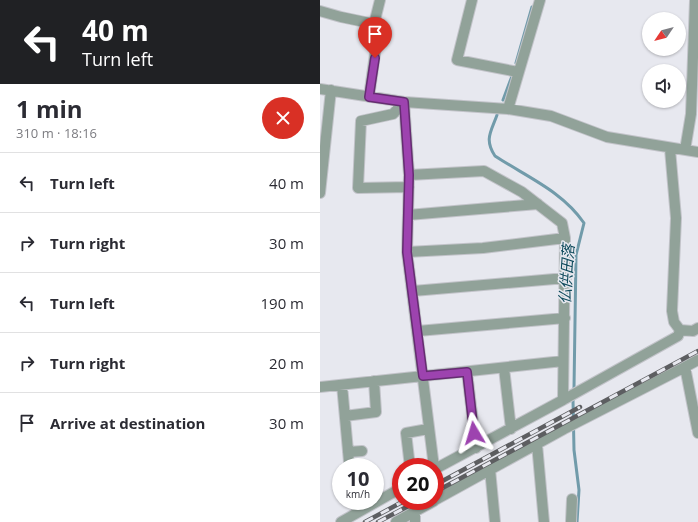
<!DOCTYPE html>
<html lang="en">
<head>
<meta charset="utf-8">
<style>
	:root { --surface:#fff; --page:#f7f7f7; --text:#2b2b33; --muted:#7c7c81; --line:#e1e1e2 }
	body { margin:0; font-family:"Open Sans","Noto Sans JP",sans-serif; background:var(--page); color:var(--text); height:100vh; display:flex; flex-direction:column; font-size:15px; white-space:nowrap }
	* { box-sizing:border-box; margin:0 }
	p { font-size:13px; color:var(--muted) }
	.icon { flex:none; width:22px; height:22px; fill:none; stroke:currentColor; stroke-width:2; stroke-linecap:round; stroke-linejoin:round }
	.map { position:relative; flex:1; overflow:hidden }
	.sheet { display:flex; flex-direction:column; background:var(--surface); width:320px }
	.sheet>* { flex:none }
	.guide { background:#202124; color:#fff; overflow:hidden }
	.needle { width:26px; rotate:235deg }
	.controls { position:absolute; left:322px; top:12px; display:grid; gap:8px }
	.controls a { display:grid; place-items:center; width:44px; height:44px; border-radius:50%; background:var(--surface); box-shadow:0 1px 3px #0004; font-size:20px }
	.speed { position:absolute; left:12px; top:458px; display:flex; gap:8px; font-size:20px; font-weight:700; text-align:center }
	.speed>* { display:grid; place-content:center; width:52px; height:52px; border-radius:50%; background:var(--surface); box-shadow:0 1px 3px #0004; line-height:1 }
	.speed small { font-size:10px; font-weight:400 }
	.speed .limit { border:6px solid #d22; background:#fff; color:#111 }
	.pin { position:absolute; display:grid; place-items:center; width:34px; height:34px; color:#fff; margin:-41px -17px; border-radius:50% 50% 50% 0; rotate:-45deg; box-shadow:0 0 4px #0007 }
	.pin .icon { rotate:45deg }
	.me { position:absolute; width:44px; margin:-22px; rotate:353deg; stroke-linejoin:round; filter:drop-shadow(0 0 3px #0008) }
	.turn { display:flex; align-items:center; gap:14px; height:84px; padding:0 16px; font-size:18px }
	.turn .icon { width:52px; height:52px; stroke-width:2.5 }
	.turn b { display:block; font-size:28px; line-height:34px }
	.round { display:grid; place-items:center; flex:none; width:42px; height:42px; border-radius:21px; background:var(--page) }
	.overview { display:flex; align-items:center; justify-content:space-between; height:68px; padding:0 16px }
	h1 { font-size:24px; font-weight:700; line-height:30px }
	ul { padding:0; list-style:none }
	li { display:flex; align-items:center; gap:12px; height:60px; padding:0 16px; border-top:1px solid var(--line) }
	li div { flex:1 }
	li b { display:block; font-size:15px }
	li em { font-style:normal }
	main { display:flex; flex:1; min-height:0 }
	.map>svg:first-child { display:block }
	.lines { fill:none; stroke-linecap:round; stroke-linejoin:round }
	.stream { stroke:#719baa; stroke-width:3 }
	.minor-casing { stroke:#c2c3c9; stroke-width:12 }
	.minor { stroke:#91a299; stroke-width:10 }
	.rail-casing { stroke:#5d5e61; stroke-width:4.5 }
	.rail { stroke:#e7e8ef; stroke-width:3; stroke-dasharray:9; stroke-linecap:butt }
	.route-casing { stroke:#662c72; stroke-width:10 }
	.route { stroke:#9d43af; stroke-width:7 }
	.labels { text-anchor:middle; stroke-width:3; stroke-linejoin:round; paint-order:stroke }
	.water-label { font-size:15px; font-style:italic; fill:#0f4b5c; stroke:#e7e8ef }
</style>
</head>
<body>
<main>
<section class="sheet">
<div class="guide">
<div class="turn"><svg class="icon" aria-label="left" viewBox="0 0 24 24"><path d="M17 20v-9H6M10 6l-5 5 5 5"/></svg><div><b>40 m</b>Turn left</div></div>
</div>
<div class="overview"><div><h1>1 min</h1><p>310 m · 18:16</p></div><a class="round" style="background:#d93025;color:#fff"><svg class="icon" aria-label="close" viewBox="0 0 24 24"><path d="M6 6l12 12M18 6L6 18"/></svg></a></div>
<ul>
<li><svg class="icon" aria-label="left" viewBox="0 0 24 24"><path d="M17 20v-9H6M10 6l-5 5 5 5"/></svg><div><b>Turn left</b></div><em>40 m</em></li>
<li><svg class="icon" aria-label="right" viewBox="0 0 24 24"><path d="M7 20v-9h11M14 6l5 5-5 5"/></svg><div><b>Turn right</b></div><em>30 m</em></li>
<li><svg class="icon" aria-label="left" viewBox="0 0 24 24"><path d="M17 20v-9H6M10 6l-5 5 5 5"/></svg><div><b>Turn left</b></div><em>190 m</em></li>
<li><svg class="icon" aria-label="right" viewBox="0 0 24 24"><path d="M7 20v-9h11M14 6l5 5-5 5"/></svg><div><b>Turn right</b></div><em>20 m</em></li>
<li><svg class="icon" aria-label="arrive" viewBox="0 0 24 24"><path d="M6 21V4h12l-3 4 3 4H6"/></svg><div><b>Arrive at destination</b></div><em>30 m</em></li>
</ul>
</section>
<div class="map">
<svg width="378" height="522" viewBox="0 0 378 522">
	<rect width="100%" height="100%" fill="#e7e8ef"/>
	<g class="lines">
		<path class="stream" d="M196 63 212 7
			M183 100 192 76
			M177 115C171 132 164 139 175 156 207 177 242 191 264 223L256 255 254 388
			M253 400 254 450 259 490 257 522"/>
		<defs>
			<path id="minor" d="M152 0 137 60 198 72
				M0 11 21 17 59 25 49 97
				M54 24 60 0
				M0 89 84 102 188 109 231 116 287 137 378 152
				M84 102 89 175 87 252 114 467
				M84 102 73 114 41 121 38 188 89 187
				M188 109 220 0
				M350 149 356 218 352 311 354 322 360 330 373 331 378 328
				M365 150 371 114 375 0
				M89 175 164 171 202 192 242 223 245 238 243 400 115 469
				M0 193 11 90
				M88 215 218 204
				M87 252 163 248 245 238
				M93 291 246 278
				M98 331 245 318
				M378 360 365 367 378 433
				M184 368 191 429
				M147 372 156 448
				M22 385 29 462
				M0 387 243 361
				M243 400 358 336 360 330
				M25 416 56 412 54 381
				M217 444 224 522
				M28 452 42 451
				M90 467 86 433 108 429
				M170 469 175 522
				M115 500 244 429 365 367
				M95 512V522
				M21 522 81 488
				M76 522 114 501
				M251 522 252 499"/>
		</defs>
		<use href="#minor" class="minor-casing"/>
		<use href="#minor" class="minor"/>
		<defs>
			<path id="rail" d="M115 485 260 407
				M115 492 378 351
				M45 522 84 501
				M58 522 98 501"/>
		</defs>
		<use href="#rail" class="rail-casing"/>
		<use href="#rail" class="rail"/>
	</g>
	<g class="lines">
		<defs>
			<path id="route" d="M55 58 49 97 84 102 89 175 87 252 103 376 147 372 154 433"/>
		</defs>
		<use href="#route" class="route-casing"/>
		<use href="#route" class="route"/>
	</g>
	<g class="labels">
		<g class="water-label">
			<text transform="translate(247 274) rotate(-86)" y="5">仏供田落</text>
		</g>
	</g>
</svg>
<div class="controls">
<a><svg class="needle" viewBox="-14 -14 28 28"><path d="M0-13l5 13h-10z" fill="#e53935"/><path d="M0 13l5-13h-10z" fill="#7c7c81"/></svg></a>
<a><svg class="icon" aria-label="sound" viewBox="0 0 24 24"><path d="M4 9h4l5-4v14l-5-4H4zM17 9q2 3 0 6"/></svg></a>
</div>
<div class="speed"><div>10<small>km/h</small></div><div class="limit">20</div></div>
<div class="pin" style="left:55px;top:58px;background:#d93025"><svg class="icon" aria-label="arrive" viewBox="0 0 24 24"><path d="M6 21V4h12l-3 4 3 4H6"/></svg></div>
<svg class="me" style="left:154px;top:433px" viewBox="-20 -20 40 40"><path d="M0-17L14 15 0 8-14 15z" fill="#9d43af" stroke="#fff" stroke-width="4"/></svg>
</div>
</main>
</body>
</html>
